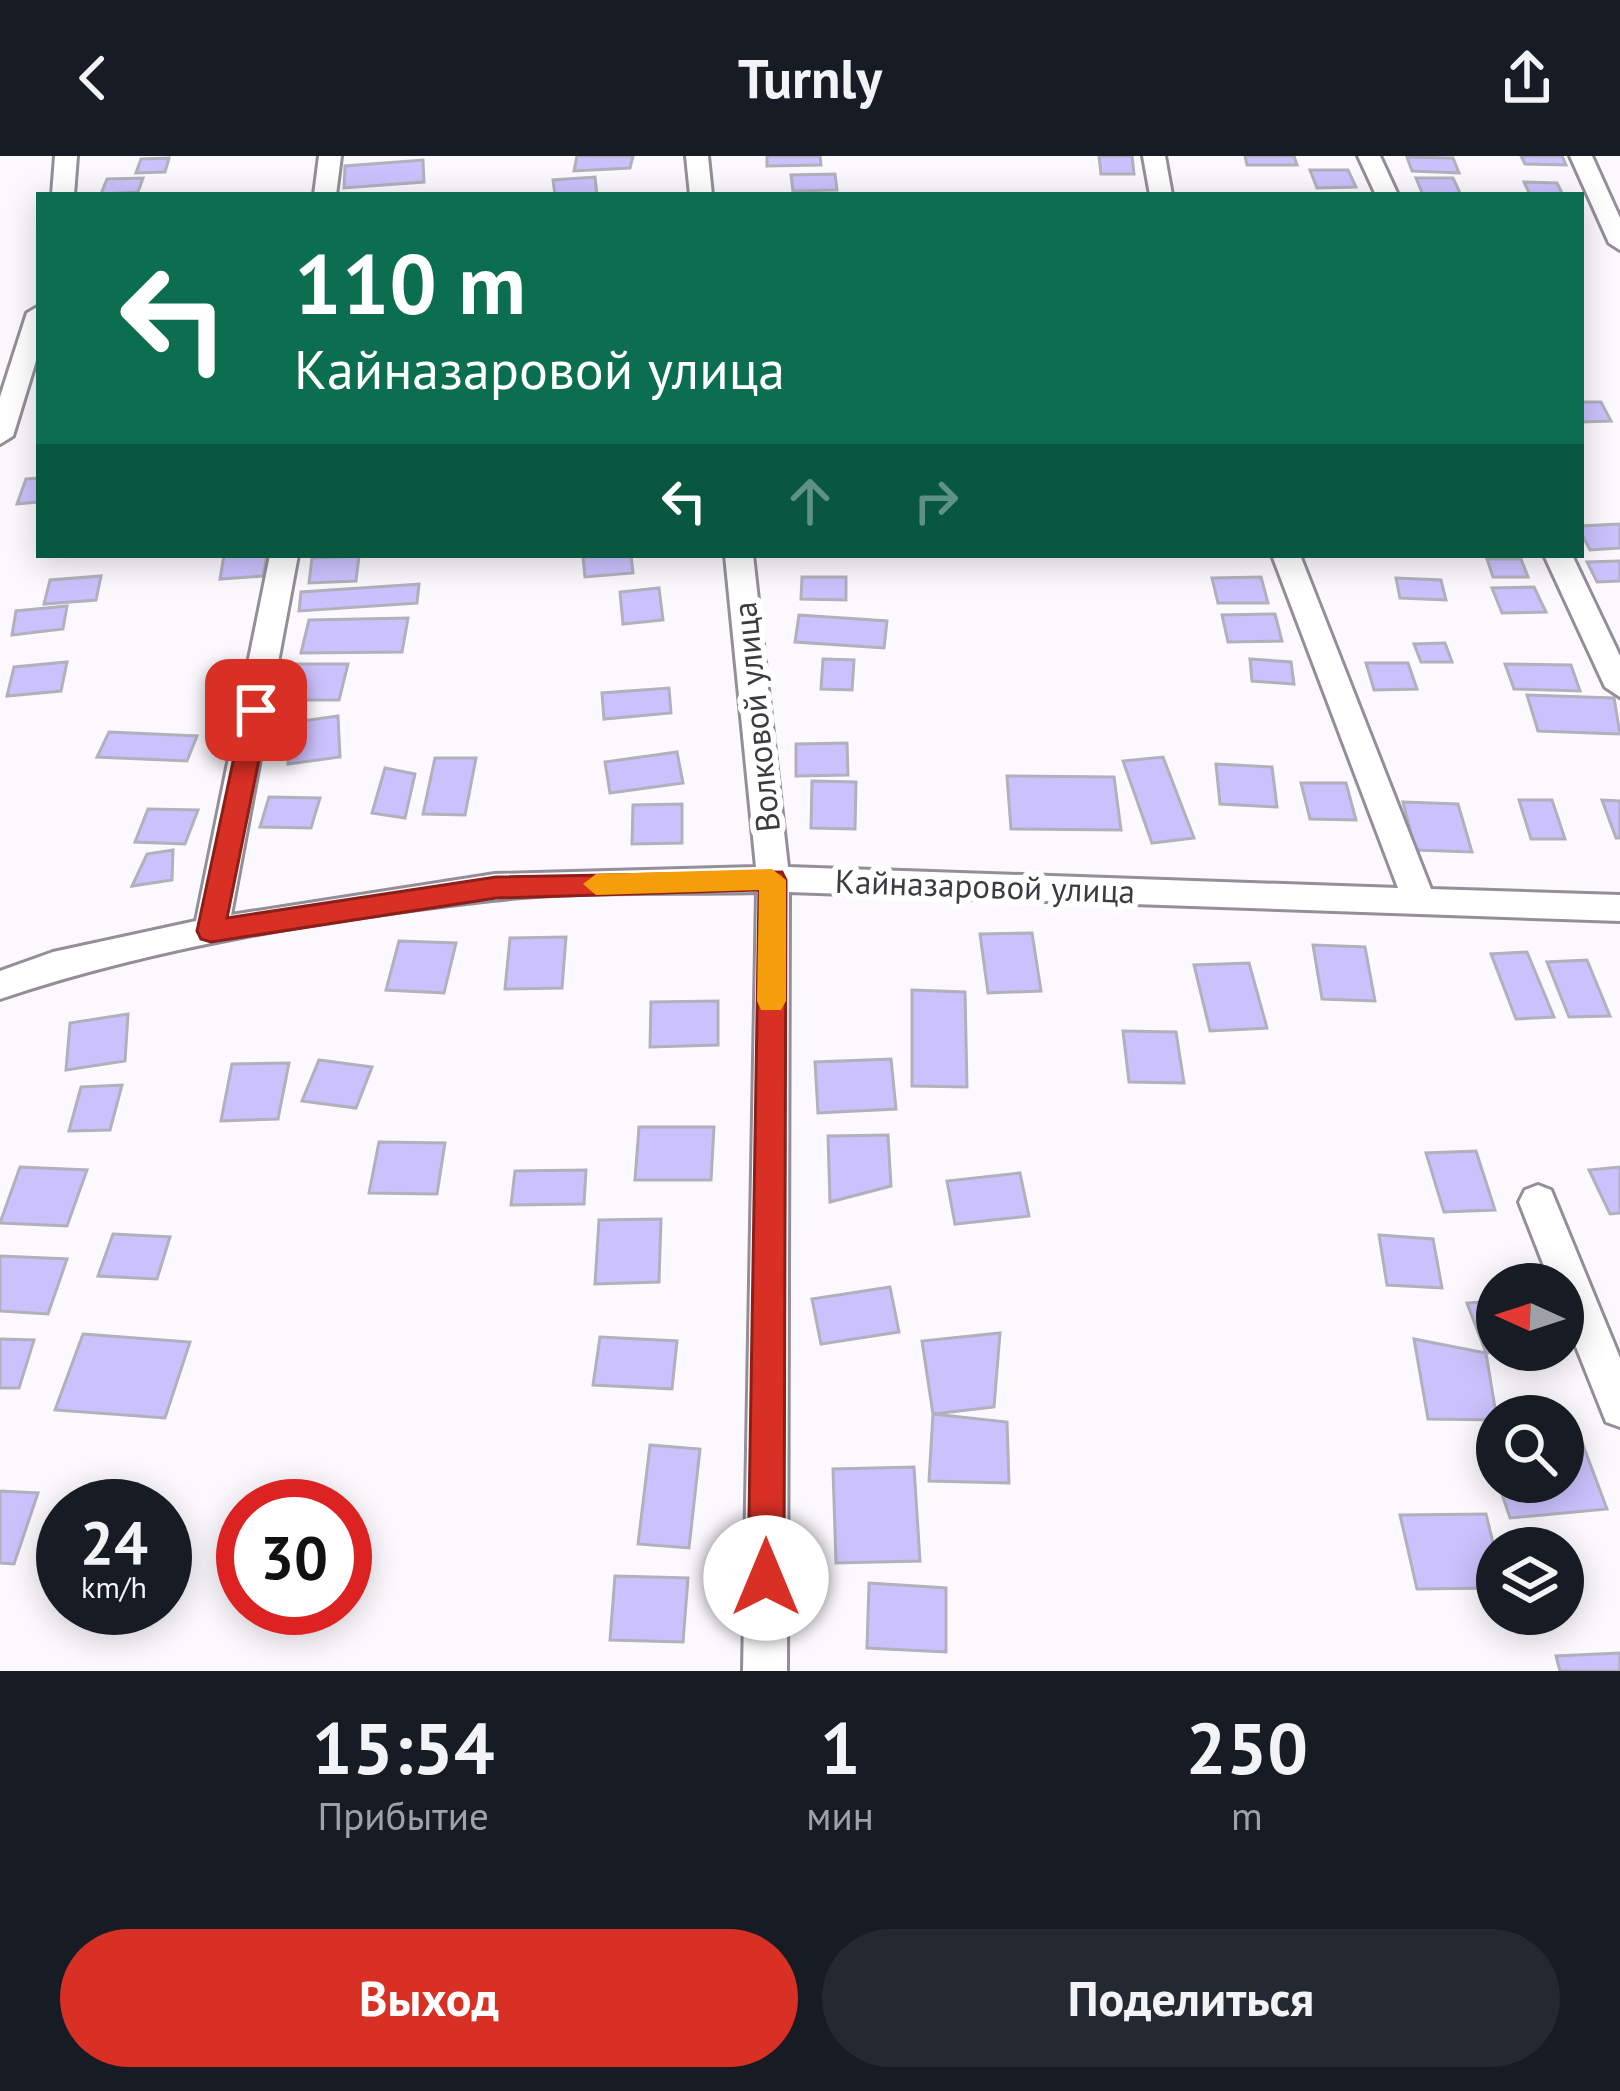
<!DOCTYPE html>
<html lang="ru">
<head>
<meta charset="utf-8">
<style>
	:root { --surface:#171b24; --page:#242831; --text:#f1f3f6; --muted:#9ea1a6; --accent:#d93025 }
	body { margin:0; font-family:"PT Sans",sans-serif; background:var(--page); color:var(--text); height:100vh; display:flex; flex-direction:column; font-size:45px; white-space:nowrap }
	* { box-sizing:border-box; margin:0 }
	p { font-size:39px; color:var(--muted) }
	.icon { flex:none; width:66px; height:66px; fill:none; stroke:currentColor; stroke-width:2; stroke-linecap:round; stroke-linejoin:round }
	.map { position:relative; height:1515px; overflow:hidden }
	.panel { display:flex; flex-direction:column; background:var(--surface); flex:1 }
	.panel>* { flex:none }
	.guide { position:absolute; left:36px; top:36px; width:1548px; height:366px; border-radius:0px; box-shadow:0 6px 30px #0003; background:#0b6e4f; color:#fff; overflow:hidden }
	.needle { width:78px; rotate:273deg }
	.buttons { position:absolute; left:1476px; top:1107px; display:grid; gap:24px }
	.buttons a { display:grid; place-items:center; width:108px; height:108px; border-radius:50%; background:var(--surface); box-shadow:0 6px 30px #0003; font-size:60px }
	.speed { position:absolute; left:36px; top:1323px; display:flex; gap:24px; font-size:60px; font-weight:700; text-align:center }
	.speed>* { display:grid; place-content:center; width:156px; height:156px; border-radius:50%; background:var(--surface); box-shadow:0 6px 30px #0003; line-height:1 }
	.speed small { font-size:30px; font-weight:400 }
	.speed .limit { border:18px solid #d22; background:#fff; color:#111 }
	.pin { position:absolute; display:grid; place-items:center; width:102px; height:102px; color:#fff; margin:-51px; border-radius:24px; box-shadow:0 6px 18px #0006 }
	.me { position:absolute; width:132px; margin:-66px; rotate:0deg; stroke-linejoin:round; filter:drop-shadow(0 0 9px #0008) }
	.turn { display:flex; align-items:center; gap:42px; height:252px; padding:0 60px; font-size:54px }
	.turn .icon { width:156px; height:156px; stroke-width:2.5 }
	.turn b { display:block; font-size:84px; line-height:102px }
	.lanes { display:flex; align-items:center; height:114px; padding:0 60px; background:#0003; justify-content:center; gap:60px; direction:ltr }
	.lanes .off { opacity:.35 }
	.eta { display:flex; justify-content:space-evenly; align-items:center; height:204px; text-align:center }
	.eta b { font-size:72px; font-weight:800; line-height:84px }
	.button { display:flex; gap:24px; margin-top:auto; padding:24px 60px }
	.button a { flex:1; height:138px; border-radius:72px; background:var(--accent); color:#fff; font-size:48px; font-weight:800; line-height:138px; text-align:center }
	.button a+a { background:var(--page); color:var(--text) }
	header { display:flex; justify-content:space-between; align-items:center; height:156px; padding:0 60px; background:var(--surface); font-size:54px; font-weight:800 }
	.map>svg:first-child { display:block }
	.building { fill:#cbc2fd; stroke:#b1b0bc; stroke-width:3 }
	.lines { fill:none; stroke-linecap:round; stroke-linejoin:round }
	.minor-casing { stroke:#948e99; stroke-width:6 }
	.minor { fill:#fff; fill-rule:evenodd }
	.route { fill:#d93025; stroke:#8d1f18; stroke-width:3 }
	.slow { fill:#f59e0b }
	.labels { text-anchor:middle; stroke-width:12; stroke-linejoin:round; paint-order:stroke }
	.street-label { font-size:33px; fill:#3e3b40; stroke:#fff }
</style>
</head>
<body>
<header><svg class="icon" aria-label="back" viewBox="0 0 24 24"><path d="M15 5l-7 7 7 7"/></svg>Turnly<svg class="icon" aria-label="share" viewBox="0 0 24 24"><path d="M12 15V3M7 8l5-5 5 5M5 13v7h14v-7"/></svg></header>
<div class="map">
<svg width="1620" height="1515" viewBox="0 0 1620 1515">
	<rect width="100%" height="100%" fill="#fcf9fe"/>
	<path class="building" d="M577 0H633L630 12 574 15Z
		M767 0H820L821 9 767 10Z
		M1099 0H1132L1134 18H1101Z
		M1245 0H1294L1297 9H1247Z
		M1521 0H1562L1566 9 1525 8Z
		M1407 1 1453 2 1459 17 1412 15Z
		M169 2 165 16 136 17 141 3Z
		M423 4 424 26 344 32 345 10Z
		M1310 14H1348L1356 31 1317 32Z
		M835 18 837 34 793 35 791 19Z
		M595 21 597 39H555L553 24Z
		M143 22 138 36 101 38 107 23Z
		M1416 22H1453L1461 39H1423Z
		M1524 26 1557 27 1563 39H1530Z
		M1581 246H1601L1611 265 1581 266Z
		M39 322V346L17 348 26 323Z
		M1620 368V392L1590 394 1581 377V370Z
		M224 399H267L263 420 220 423Z
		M631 399 633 417 585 421 583 401Z
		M359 400 356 425 309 427 312 402Z
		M1487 403H1521L1528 421H1493Z
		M1620 405V425L1597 426 1587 406Z
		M101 420 96 444 44 448 50 424Z
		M802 421H846V444L801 443Z
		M1261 421 1268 447H1218L1212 422Z
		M1396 422 1441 424 1446 444 1400 442Z
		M419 428 417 447 299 455 301 436Z
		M1534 431 1546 456 1502 457 1492 432Z
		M659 432 663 464 623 468 620 436Z
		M67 450 63 473 12 479 16 455Z
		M1275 458 1282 485 1228 486 1222 459Z
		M799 459 887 465 884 492 795 486Z
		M408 462 402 496 301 497 309 464Z
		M1445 487 1452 506H1421L1414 488Z
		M823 503 854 504 852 534 821 533Z
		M1250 503 1291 506 1294 528 1252 525Z
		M67 506 61 535 7 540 14 511Z
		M1366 507H1408L1417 533 1374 534Z
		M297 508H348L339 544H287Z
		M1505 508 1571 509 1580 535 1514 533Z
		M669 532 671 557 604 563 602 537Z
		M1527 539 1614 542 1620 578 1538 575Z
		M338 560 340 601 288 608V567Z
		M109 576 197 580 187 605 97 601Z
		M847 587 848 619 796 620V588Z
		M677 596 683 627 610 637 605 606Z
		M1163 601 1194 682 1152 687 1123 605Z
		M435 602H476L465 659 423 658Z
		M1216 608 1272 611 1277 651 1220 648Z
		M385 612 415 618 405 662 372 657Z
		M1007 620 1114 621 1121 674 1011 673Z
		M812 625 856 626 855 673 811 672Z
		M1301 627H1346L1356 664 1310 663Z
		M269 641 320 642 311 672 260 671Z
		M1519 644H1552L1565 683H1531Z
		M1602 644 1620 645V682H1616Z
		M1403 646 1458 648 1472 696 1415 694Z
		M682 648V687L632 688 633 649Z
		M148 653 198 654 185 688 135 686Z
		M173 694 172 724 132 730 147 698Z
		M1032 777 1041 835 988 837 980 778Z
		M566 781 562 832 505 833 510 782Z
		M399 785 456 787 444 837 386 834Z
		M1313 789 1365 791 1375 845 1322 843Z
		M1527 796 1554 861 1516 863 1491 798Z
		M1587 804 1610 860 1569 861 1547 806Z
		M1249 807 1267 872 1210 875 1194 809Z
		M912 834 965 836 967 931 912 930Z
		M718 845V889L650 891 651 846Z
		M128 858 125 905 66 914 70 867Z
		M1123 875 1176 876 1184 927 1129 926Z
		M891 903 896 953 818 957 815 906Z
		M319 904 372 911 356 952 302 945Z
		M289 907 278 963 221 965 232 908Z
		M122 929 110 974 69 975 81 931Z
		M639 971H714L711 1024H635Z
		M888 979 891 1030 830 1046 828 980Z
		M379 986 445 987 437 1038 369 1037Z
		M1476 995 1495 1054 1444 1056 1426 997Z
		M20 1011 87 1014 67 1070 0 1067Z
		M1620 1011V1057L1610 1058 1589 1014Z
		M586 1014 584 1048 511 1049 515 1015Z
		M1020 1017 1029 1060 955 1068 947 1025Z
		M661 1063 659 1126 595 1128 599 1064Z
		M113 1078 170 1081 157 1123 98 1120Z
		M1379 1079 1433 1083 1442 1132 1387 1129Z
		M0 1100 67 1103 48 1158 0 1155Z
		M890 1131 899 1176 821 1188 812 1143Z
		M1497 1145V1194H1521L1486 1197 1467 1147Z
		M1000 1177 994 1251 933 1258 922 1185Z
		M83 1178 190 1186 165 1262 55 1254Z
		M600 1181 677 1185 672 1233 593 1229Z
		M0 1183 34 1184 19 1232H0Z
		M1414 1183 1486 1197 1497 1264 1428 1263Z
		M933 1258 1007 1266 1009 1327 929 1325Z
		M1577 1273 1607 1353 1510 1362 1498 1326H1563V1274Z
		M650 1289 700 1293 689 1392 638 1388Z
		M914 1311 920 1405 836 1407 833 1313Z
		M0 1335 38 1337 14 1408 0 1407Z
		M1486 1358 1497 1403V1432L1417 1433 1400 1359Z
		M615 1420 688 1422 683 1486 610 1484Z
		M869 1427 946 1432V1496L867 1492Z
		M1620 1497V1515H1560L1556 1500Z"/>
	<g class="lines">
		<defs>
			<path id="minor" d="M55 0H77L74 39H52Z
				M319 0H341L336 39H314Z
				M686 0H708L712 39H690Z
				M1143 0H1165L1172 39H1150Z
				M1358 0H1380L1398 39H1376Z
				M1570 0H1592L1620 62V94L1609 87Z
				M39 150V195L13 280 0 288V241L27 157Z
				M270 399H298L231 759 495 718 756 711 725 399H753L788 711 1398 732 1272 399H1300L1431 733 1620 739V765L789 736 787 1515H743L757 736C669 738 578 734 492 744 327 763 157 790 0 843V815L53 796 196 765Z
				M1544 399H1572L1620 500V541L1605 531Z
				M1538 1029 1551 1034 1620 1202V1271L1606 1266 1563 1158V1128H1551L1519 1046 1525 1034Z"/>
		</defs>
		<use href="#minor" class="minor-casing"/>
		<use href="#minor" class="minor"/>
	</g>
	<path class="route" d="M256 545 269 554 227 762 496 721 782 716 786 724 784 1422 779 1435 766 1440 754 1435 748 1422 759 734 496 742 211 786 201 783 197 775 244 554Z"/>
	<path class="slow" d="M772 713 786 724V845L781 854H761L757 845 759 734 596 739 583 728 596 718Z"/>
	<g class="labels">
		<g class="street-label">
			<text transform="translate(756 561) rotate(-96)" y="12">Волковой улица</text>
			<text transform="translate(985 730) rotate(2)" y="12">Кайназаровой улица</text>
		</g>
	</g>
</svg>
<div class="buttons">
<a><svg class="needle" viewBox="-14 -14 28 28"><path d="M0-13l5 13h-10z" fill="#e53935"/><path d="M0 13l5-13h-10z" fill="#9ea1a6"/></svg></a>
<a><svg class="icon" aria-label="search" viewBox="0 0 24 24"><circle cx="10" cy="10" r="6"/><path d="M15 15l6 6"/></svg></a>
<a><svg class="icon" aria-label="layers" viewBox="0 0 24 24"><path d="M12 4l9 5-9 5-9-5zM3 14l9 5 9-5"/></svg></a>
</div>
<div class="speed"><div>24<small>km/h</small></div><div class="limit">30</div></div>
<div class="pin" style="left:256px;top:554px;background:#d93025"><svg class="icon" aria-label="arrive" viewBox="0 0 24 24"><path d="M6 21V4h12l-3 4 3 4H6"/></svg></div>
<svg class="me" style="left:766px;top:1422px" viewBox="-20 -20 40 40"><circle r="19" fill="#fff"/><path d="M0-13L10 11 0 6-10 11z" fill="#d93025"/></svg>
<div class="guide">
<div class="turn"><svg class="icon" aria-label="left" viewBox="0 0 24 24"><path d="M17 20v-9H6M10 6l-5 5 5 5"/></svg><div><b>110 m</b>Кайназаровой улица</div></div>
<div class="lanes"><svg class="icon" aria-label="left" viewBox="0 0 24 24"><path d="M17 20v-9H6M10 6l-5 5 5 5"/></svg><svg class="icon off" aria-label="ahead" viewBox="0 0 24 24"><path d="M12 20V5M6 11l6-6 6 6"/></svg><svg class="icon off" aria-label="right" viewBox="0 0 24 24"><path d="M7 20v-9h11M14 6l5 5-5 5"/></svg></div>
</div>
</div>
<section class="panel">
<div class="eta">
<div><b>15:54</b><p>Прибытие</p></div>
<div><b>1</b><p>мин</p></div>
<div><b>250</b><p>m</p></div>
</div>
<div class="button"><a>Выход</a><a>Поделиться</a></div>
</section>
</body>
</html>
